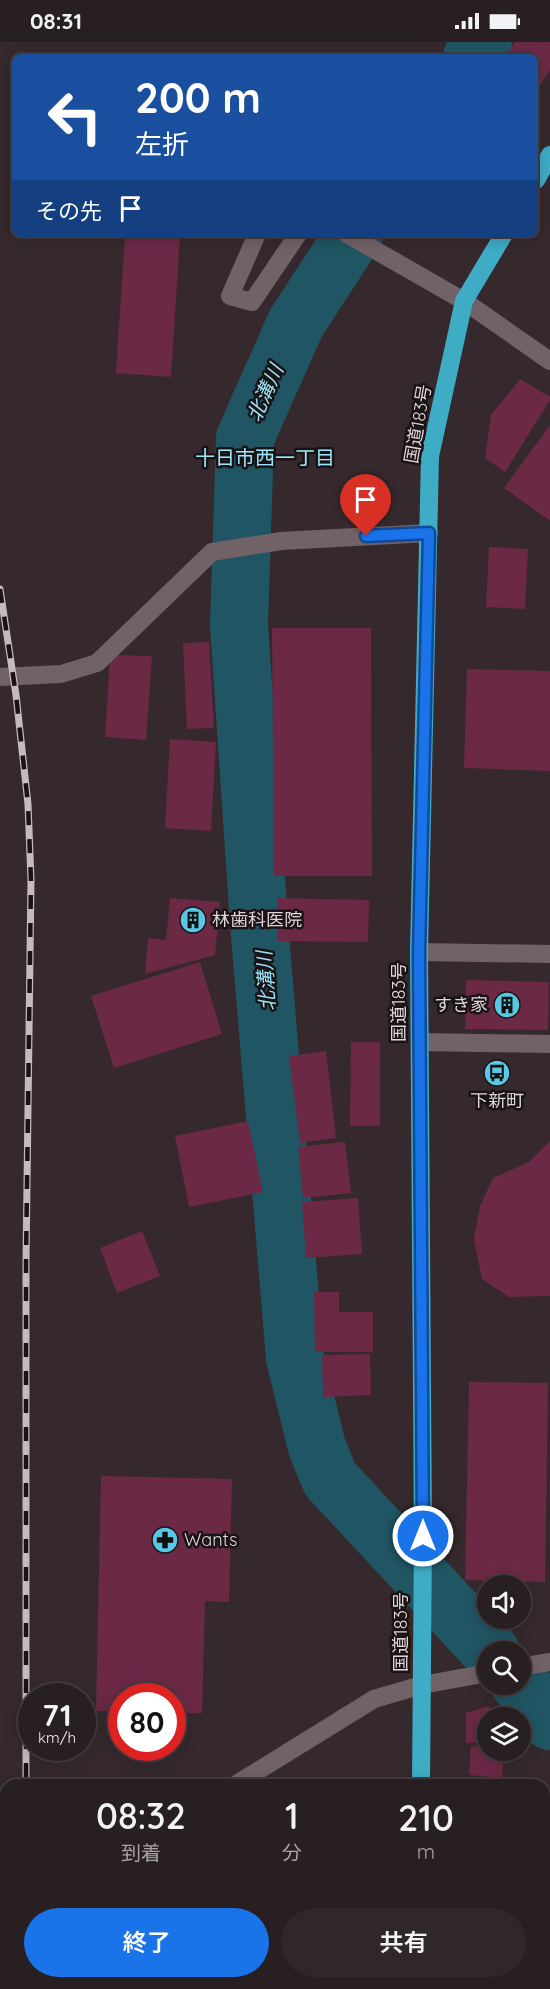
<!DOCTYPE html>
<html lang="ja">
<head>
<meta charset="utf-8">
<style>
	:root { --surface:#281f22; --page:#30272a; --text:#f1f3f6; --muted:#a5a2a5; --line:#443d40; --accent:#1a73e8 }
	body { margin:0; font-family:Quicksand,"Noto Sans JP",sans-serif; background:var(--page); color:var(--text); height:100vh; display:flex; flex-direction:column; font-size:22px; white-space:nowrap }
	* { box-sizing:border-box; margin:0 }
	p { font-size:20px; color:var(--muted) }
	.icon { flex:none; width:33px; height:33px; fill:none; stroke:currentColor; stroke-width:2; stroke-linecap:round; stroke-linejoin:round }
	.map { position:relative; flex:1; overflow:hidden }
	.sheet { position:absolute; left:0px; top:1737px; width:550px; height:210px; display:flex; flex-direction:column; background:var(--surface); border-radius:18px 18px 0 0; box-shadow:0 3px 15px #0003,0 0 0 2px var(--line) }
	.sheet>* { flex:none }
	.banner { position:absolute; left:12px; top:12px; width:526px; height:183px; border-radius:9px; box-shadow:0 3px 15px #0003,0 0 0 2px var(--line); background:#1a4fa0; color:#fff; overflow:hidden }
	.fabs { position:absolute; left:477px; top:1533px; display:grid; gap:12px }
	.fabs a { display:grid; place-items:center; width:54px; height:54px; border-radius:50%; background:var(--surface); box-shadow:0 3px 15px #0003,0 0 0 2px var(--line); font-size:30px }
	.speed { position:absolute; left:18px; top:1641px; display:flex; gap:12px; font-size:30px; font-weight:700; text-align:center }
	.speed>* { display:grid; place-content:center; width:78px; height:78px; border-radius:50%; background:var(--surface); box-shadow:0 3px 15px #0003,0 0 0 2px var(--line); line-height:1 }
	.speed small { font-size:15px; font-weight:400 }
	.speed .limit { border:9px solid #d22; background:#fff; color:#111 }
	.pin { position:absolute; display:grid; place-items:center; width:51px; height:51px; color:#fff; margin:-62px -26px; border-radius:50% 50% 50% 0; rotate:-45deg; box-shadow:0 0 6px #0007 }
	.pin .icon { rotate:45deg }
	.me { position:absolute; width:66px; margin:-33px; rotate:0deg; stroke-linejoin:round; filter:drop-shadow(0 0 4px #0008) }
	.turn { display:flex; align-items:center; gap:21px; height:126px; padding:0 24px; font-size:27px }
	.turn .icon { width:78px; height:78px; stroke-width:2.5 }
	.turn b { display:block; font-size:42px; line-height:51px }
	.then { display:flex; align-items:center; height:57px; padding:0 24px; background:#0003; gap:12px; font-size:22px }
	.eta { display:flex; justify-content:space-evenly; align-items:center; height:102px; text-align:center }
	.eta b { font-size:36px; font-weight:600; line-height:42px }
	.cta { display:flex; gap:12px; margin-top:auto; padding:12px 24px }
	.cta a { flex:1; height:69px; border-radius:36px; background:var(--accent); color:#fff; font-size:24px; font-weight:600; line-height:69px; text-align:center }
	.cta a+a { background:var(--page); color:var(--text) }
	.status { display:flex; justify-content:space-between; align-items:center; height:42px; padding:0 30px; background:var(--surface); direction:ltr }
	.status svg { height:16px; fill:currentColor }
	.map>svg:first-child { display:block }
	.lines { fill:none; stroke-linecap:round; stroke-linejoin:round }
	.river { stroke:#205563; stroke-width:58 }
	.building { fill:#6b2946 }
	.minor { stroke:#716267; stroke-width:18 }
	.highway { stroke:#3facc6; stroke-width:18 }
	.rail-casing { stroke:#c5bbbe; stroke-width:7 }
	.rail { stroke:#191315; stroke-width:4.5; stroke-dasharray:14; stroke-linecap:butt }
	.route-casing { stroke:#114b97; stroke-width:15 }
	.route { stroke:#1a73e8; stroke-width:10 }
	.labels { text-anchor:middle; stroke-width:5; stroke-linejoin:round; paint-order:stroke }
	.street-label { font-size:18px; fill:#dfd6d9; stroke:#191315 }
	.poi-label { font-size:18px; fill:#dfd6d9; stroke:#191315; text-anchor:start }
	.water-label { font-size:20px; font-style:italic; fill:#99e2f6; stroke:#191315 }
	.neighbourhood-label { font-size:20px; fill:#9be7fc; stroke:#191315 }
</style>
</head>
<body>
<div class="status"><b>08:31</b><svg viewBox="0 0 49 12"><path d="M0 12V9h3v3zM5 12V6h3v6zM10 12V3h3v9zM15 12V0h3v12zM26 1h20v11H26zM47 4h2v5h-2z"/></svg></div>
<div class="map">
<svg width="550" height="1947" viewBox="0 0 550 1947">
	<rect width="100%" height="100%" fill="#35292d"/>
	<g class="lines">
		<path class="river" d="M472 15 483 0
			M354 192 296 281 245 396 239 583 259 881 295 1316 317 1405 330 1437 491 1610
			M520 1642 542 1665 550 1679"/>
	</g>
	<path class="building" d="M515 0H550V28L536 49V15H505Z
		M125 192H180L171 335 116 331Z
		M520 337 550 355V358L505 430 485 416 491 373Z
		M550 383V479L504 446Z
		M489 505 528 507 525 567 486 565Z
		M272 586H371L372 834H274Z
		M209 600 214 686 187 687 183 601Z
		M110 613 152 614 146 698 105 695Z
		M467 627 550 629V729L464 726Z
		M170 697 216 700 211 789 165 786Z
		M170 856 220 860 215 913 145 932 148 896 166 898Z
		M277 856 369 858 368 900 277 899Z
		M200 920 222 992 114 1026 91 954Z
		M466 938 549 940 548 988 465 987Z
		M351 1000H380V1084H350Z
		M326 1009 336 1096 300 1101 289 1014Z
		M248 1079 263 1150 189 1165 175 1094Z
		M550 1099V1254L509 1255 482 1237 474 1197 480 1164 493 1136 529 1120Z
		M345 1100 351 1151 303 1156 298 1105Z
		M358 1156 362 1212 306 1216 302 1160Z
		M142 1189 160 1234 117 1251 100 1206Z
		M314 1250H339V1270H373V1310H315Z
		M370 1312 371 1353 323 1355 322 1313Z
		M469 1340 548 1341 545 1540 465 1538Z
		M101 1434 232 1437 229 1560 205 1559 202 1671H172V1654H122V1669H96Z
		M489 1664 493 1676H488V1700L466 1701V1671Z
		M471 1704 488 1705V1708H504L502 1736 469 1733Z
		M465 1736 513 1739V1743H465Z"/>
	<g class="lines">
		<path class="minor" d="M257 192 230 254 252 260 298 192
			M347 192 464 259 550 319
			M0 635 61 632 97 621 212 510 281 499 429 491
			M419 910 550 912
			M420 1000 550 1002
			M520 1625 550 1620
			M235 1743 374 1657 422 1643 488 1631
			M0 1887 6 1884
			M165 1947V1941"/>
		<path class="highway" d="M536 138 550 113
			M421 1743 423 1494 419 910 430 414 464 259 504 192
			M417 1947 419 1941"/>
		<defs>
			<path id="rail" d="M0 547 16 653 28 762 31 838 26 1219V1743
				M24 1947 25 1941"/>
		</defs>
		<use href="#rail" class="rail-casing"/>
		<use href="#rail" class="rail"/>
	</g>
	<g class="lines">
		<defs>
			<path id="route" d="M366 494 429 491 419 910 423 1494"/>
		</defs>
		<use href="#route" class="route-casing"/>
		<use href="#route" class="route"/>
	</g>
	<defs>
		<symbol id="building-disc" viewBox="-11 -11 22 22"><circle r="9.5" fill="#59c8e4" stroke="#191315"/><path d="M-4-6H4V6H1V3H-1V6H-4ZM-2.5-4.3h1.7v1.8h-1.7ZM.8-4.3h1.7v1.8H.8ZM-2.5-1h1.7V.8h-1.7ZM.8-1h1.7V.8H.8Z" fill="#111"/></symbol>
		<symbol id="bus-disc" viewBox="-11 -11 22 22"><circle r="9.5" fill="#59c8e4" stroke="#191315"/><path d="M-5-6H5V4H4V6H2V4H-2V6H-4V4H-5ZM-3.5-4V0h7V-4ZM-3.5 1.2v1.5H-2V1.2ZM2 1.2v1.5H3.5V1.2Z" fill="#111"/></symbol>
		<symbol id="pharmacy-disc" viewBox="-11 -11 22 22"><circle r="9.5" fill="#59c8e4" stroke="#191315"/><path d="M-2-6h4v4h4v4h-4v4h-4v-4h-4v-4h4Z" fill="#111"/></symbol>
	</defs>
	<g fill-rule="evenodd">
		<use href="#building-disc" x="178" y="863" width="30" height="30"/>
		<use href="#building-disc" x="492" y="948" width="30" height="30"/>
		<use href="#bus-disc" x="482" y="1016" width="30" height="30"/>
		<use href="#pharmacy-disc" x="150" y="1483" width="30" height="30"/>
	</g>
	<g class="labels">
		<g class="street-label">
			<text transform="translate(418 382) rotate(-80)" y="6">国道183号</text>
			<text transform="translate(399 960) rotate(-90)" y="6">国道183号</text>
			<text transform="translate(401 1590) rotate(-90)" y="6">国道183号</text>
		</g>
		<g class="poi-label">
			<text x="212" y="884">林歯科医院</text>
			<text x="488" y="969" text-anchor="end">すき家</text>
			<text x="497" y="1065" text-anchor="middle">下新町</text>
			<text x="184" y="1504">Wants</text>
		</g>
		<g class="water-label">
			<text transform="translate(265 351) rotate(-66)" y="7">北溝川</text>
			<text transform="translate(266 939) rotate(-94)" y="7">北溝川</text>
		</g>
		<g class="neighbourhood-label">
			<text x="265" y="423">十日市西一丁目</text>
		</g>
	</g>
</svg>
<div class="fabs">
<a><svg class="icon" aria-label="sound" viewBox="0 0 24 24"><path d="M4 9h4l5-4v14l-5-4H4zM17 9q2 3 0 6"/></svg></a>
<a><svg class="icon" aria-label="search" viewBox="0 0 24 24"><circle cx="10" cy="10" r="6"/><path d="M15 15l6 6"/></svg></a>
<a><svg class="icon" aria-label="layers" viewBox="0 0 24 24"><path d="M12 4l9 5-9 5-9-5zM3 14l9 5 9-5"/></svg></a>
</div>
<div class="speed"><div>71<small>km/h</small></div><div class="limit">80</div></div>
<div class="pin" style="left:366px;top:494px;background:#d93025"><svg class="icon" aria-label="arrive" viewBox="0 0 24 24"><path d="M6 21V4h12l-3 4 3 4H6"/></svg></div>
<svg class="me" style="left:423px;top:1494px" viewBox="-20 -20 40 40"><circle r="17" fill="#1a73e8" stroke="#fff" stroke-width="3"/><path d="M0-11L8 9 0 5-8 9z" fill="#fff"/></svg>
<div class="banner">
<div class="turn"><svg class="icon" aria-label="left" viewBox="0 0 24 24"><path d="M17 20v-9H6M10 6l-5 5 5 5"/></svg><div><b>200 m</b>左折</div></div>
<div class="then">その先<svg class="icon" aria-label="arrive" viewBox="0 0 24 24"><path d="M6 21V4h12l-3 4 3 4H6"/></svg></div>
</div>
<section class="sheet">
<div class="eta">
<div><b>08:32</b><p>到着</p></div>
<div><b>1</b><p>分</p></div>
<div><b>210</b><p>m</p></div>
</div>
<div class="cta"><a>終了</a><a>共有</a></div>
</section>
</div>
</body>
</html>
